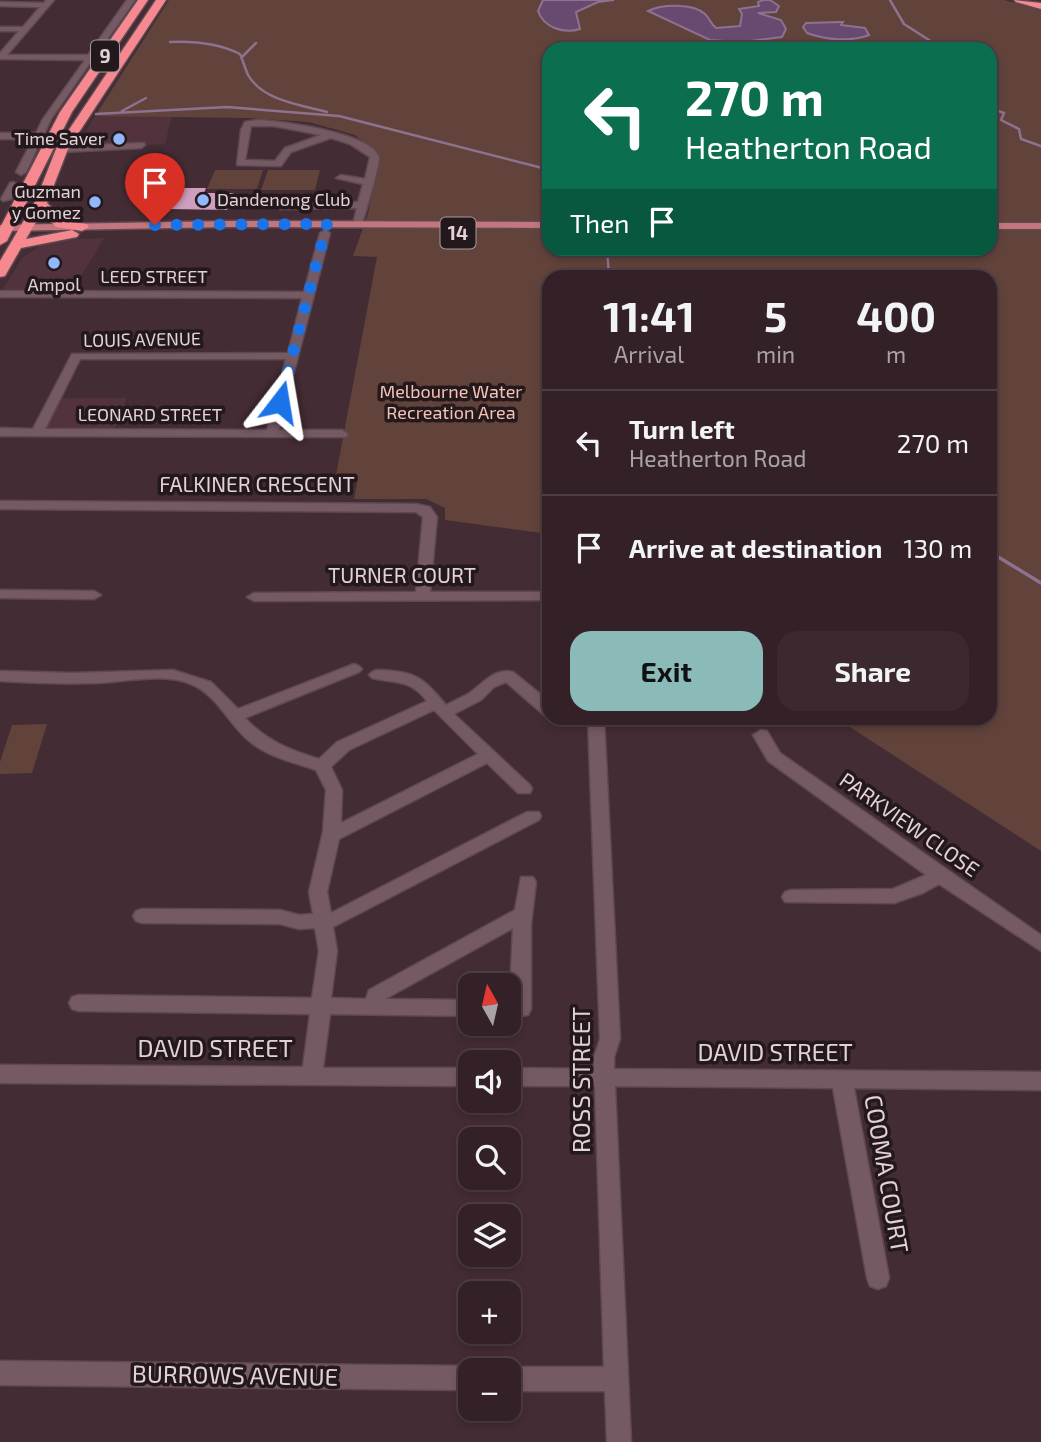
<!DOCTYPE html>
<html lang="en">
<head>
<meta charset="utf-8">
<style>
	:root { --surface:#332127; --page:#3b292f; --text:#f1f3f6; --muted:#a9a3a7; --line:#4e3e44; --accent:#8bbbb9 }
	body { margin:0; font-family:"Exo 2",sans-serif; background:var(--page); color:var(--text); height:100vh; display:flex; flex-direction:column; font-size:26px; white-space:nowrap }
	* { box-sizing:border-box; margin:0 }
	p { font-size:23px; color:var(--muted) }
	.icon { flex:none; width:38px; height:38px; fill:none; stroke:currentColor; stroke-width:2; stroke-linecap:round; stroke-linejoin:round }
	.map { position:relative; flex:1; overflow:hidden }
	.panel { position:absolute; left:542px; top:270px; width:455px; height:455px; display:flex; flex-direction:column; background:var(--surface); border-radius:21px; box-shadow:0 4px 10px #0003,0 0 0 2px var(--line) }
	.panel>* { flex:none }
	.top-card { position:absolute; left:542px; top:42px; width:455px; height:214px; border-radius:21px; box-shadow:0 4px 10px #0003,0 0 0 2px var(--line); background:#0b6e4f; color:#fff; overflow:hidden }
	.needle { width:46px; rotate:352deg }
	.tools { position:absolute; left:458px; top:973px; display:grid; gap:14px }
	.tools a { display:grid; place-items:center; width:63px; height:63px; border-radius:14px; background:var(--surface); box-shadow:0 4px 10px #0003,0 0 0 2px var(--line); font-size:35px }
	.pin { position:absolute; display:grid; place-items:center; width:60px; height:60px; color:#fff; margin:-72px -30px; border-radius:50% 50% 50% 0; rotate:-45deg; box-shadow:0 0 7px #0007 }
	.pin .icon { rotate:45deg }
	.me { position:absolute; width:77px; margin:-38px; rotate:14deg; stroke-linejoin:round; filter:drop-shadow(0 0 5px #0008) }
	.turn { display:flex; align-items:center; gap:24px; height:147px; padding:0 28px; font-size:32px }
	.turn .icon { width:91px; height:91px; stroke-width:2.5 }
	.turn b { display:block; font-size:49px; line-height:60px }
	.then { display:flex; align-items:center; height:66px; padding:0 28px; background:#0003; gap:14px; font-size:26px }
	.eta { display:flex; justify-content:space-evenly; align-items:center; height:119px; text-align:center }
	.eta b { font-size:42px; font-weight:700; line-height:49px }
	.button { display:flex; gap:14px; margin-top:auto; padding:14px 28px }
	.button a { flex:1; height:80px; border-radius:21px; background:var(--accent); color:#111; font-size:28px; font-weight:700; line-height:80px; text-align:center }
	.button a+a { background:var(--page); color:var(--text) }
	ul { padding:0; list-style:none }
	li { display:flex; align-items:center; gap:21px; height:105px; padding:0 28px; border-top:2px solid var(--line) }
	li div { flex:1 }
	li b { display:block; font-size:26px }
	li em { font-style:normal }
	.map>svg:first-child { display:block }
	.built { fill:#52333d }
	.green { fill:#61433b; fill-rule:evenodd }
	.water { fill:#684a70; stroke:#8d728f; stroke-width:2 }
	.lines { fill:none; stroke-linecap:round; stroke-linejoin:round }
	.stream-far1 { stroke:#8d728f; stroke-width:2.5 }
	.stream { stroke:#8d728f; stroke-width:3.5 }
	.building { fill:#ce9ebe }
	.street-casing { stroke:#5e4950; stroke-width:3 }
	.primary-casing { stroke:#5e4950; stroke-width:3 }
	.highway-casing { stroke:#5e4950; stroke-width:3 }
	.street { fill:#765a63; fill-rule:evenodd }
	.primary { fill:#c3767e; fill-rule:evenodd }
	.highway { fill:#f68890; fill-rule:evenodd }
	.route { stroke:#1a73e8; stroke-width:12; stroke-dasharray:0 21.6 }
	.poi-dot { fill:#92b7fd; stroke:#23181c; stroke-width:2.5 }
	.labels { text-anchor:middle; stroke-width:7; stroke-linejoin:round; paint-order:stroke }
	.far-poi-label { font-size:18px; fill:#e2d1d6; stroke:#23181c; text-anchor:end }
	.far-street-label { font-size:18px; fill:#e2d1d6; stroke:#23181c }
	.far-park-label { font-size:18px; fill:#f5c3b6; stroke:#23181c }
	.shield { fill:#23181c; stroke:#a99a9e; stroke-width:2 }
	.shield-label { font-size:19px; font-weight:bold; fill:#e2d1d6 }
	.street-label { font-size:21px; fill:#e2d1d6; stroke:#23181c }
	.near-street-label { font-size:24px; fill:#e2d1d6; stroke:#23181c }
</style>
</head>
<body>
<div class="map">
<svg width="1041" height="1442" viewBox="0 0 1041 1442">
	<rect width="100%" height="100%" fill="#442c34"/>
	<path class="built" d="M95 116 125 115 172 116 165 144 75 149Z
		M104 238 72 291 3 289 22 258 41 245 62 240Z
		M60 398H127L114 430 48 428 47 425Z"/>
	<path class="green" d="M169 0H1004L1041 10V851L836 718H990V276H550L549 534 445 520V508L426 499H354L358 477 336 475 377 257 353 256 368 214 379 156 355 135 309 122 247 118 95 116ZM550 49H990V248H550Z
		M215 170H263L257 189H207Z
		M268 170H320L315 190H261Z
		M47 724 32 773 0 774V762L12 725Z"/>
	<path class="water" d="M543 0H614L598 2 576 12 580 29C564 34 544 28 538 11Z
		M763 0H770L779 6 776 12 758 13 781 20 786 29 782 37 742 42 710 40 648 11C662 4 693 3 705 14 710 19 711 24 716 28L740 26 742 14 739 9 759 6 758 2Z
		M840 22H843L841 25 865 28 869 35C851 42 825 40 807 33L803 27 806 23Z"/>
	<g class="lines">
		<path class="stream-far1" d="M890 0 904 24 943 49
			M170 42C195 41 218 43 240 54 243 61 245 68 248 75 263 101 301 105 327 112
			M242 57 256 43
			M990 108 1004 113 1001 120 1019 129 1021 139 1041 146
			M122 111 146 98
			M96 114 227 107 339 116 550 170
			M607 248 609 276"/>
		<path class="stream" d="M990 552 1041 583"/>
	</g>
	<path class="building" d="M182 188H206L204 193H234L227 210 170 209Z"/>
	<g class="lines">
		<defs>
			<path id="street" d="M46 0H54L7 55H88L127 0H135L96 55 123 56 127 58 123 60H92L51 119 26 172 21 175 16 172 33 139H0V133H36L43 119 85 60 0 59V53L19 31H0V27H23L40 7 0 6V2L44 3Z
				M258 120C280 121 374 133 379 158 380 163 364 219 361 226L353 224 357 208 280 209 275 206 280 203 358 202 363 184 336 178 341 175 365 179 370 157 350 144 331 138 291 152 281 166 237 165 241 130 245 122ZM251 126H274L321 135 285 148 275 161 245 160Z
				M144 143 145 145 141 148 62 152 58 149 62 146Z
				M13 182 18 185 11 199 3 201 1 199 10 183Z
				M325 230 330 233 279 430H342L348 434 346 437 0 436V428L33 429 72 354 288 353 302 298 0 297V291L304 292 320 233ZM80 359H286L267 430 45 429Z
				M0 501 416 504 430 507 437 517 430 592H550V600L254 601 247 597 254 593 416 592 423 517 416 512 0 509Z
				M0 590 94 591 101 595 94 599 0 598Z
				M354 664 359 666 362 669 359 672 245 718C266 741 290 750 319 759L337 742 427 701C409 678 396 684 372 678L369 675 372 672 377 670C416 671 422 677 446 705 453 701 461 698 468 694 482 685 494 667 513 672L550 702V716L544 715 506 682 494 687 481 700 454 714 530 785 532 789 530 793H518L487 763 339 839 327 892 331 913 527 812H539L541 816 539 820 333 927 337 951 331 998 366 999 369 990 515 910 521 877H533L536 882 531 924V1009L528 1015 509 1017 513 928 385 999 471 1000V1016L330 1014 323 1068H471V1086L0 1083V1065L303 1067 310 1014 79 1011 72 1009 69 1003 72 997 79 995 312 998 319 951 315 928 299 929 280 924 142 923 136 921 133 916 136 911 142 909 280 910 299 915 313 914 309 892 323 832 326 790 316 770C293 762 267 757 248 740 228 723 217 695 191 684 163 672 126 682 96 683 64 684 32 683 0 681V671L72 673 173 670 211 682 238 709ZM434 710 478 754 341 823 342 790 331 767 349 750Z
				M588 718H604L620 1039 614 1057V1069L1041 1072V1090L854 1088 889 1278 886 1286 878 1289 870 1286 867 1278 833 1088 615 1086 631 1442H607L605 1391H509V1370H502L509 1367H604L595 1086H509V1068L594 1069V1057L600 1039Z
				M761 730 767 731 780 753 1041 935V951L939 884 923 893 894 903 785 902 782 897 785 892 791 890 893 889 926 875 768 761 753 735Z
				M0 1361 471 1366 480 1370H471V1390L0 1385Z"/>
			<path id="primary" d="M231 221 550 222V228L231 227 0 231V225Z
				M990 223H1041V229H990Z"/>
			<path id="highway" d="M138 0H148L72 112 7 241 0 245V228L60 112Z
				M156 0H166L68 149 47 203 65 221 87 224 89 227 82 231 56 227 42 212 26 239 72 230 79 234 77 237 21 248 5 276 0 277V261L36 200 56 149Z
				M1014 0 1041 3V9L1016 2Z"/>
		</defs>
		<use href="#street" class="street-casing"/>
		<use href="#primary" class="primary-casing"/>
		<use href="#highway" class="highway-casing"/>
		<use href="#street" class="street"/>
		<use href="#primary" class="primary"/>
		<use href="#highway" class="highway"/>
	</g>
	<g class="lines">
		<path class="route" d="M155 225 327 224 280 402"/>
	</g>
	<g class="poi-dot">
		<circle cx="119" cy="139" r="7"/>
		<circle cx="203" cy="200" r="7"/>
		<circle cx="95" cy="202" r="7"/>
		<circle cx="54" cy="263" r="7"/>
	</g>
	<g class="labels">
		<g class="far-poi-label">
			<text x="105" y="145">Time Saver</text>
			<text x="81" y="198">Guzman<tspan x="81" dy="21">y Gomez</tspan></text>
			<text x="217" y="206" text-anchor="start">Dandenong Club</text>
			<text x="54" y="291" text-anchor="middle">Ampol</text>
		</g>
		<g class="far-street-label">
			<text x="154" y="283">LEED STREET</text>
			<text transform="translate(142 340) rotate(-1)" y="6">LOUIS AVENUE</text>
			<text x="150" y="421">LEONARD STREET</text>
		</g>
		<g class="far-park-label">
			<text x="451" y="398">Melbourne Water<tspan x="451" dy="21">Recreation Area</tspan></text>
		</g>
		<g class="shield">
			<rect x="91" y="40.5" width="28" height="31" rx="5"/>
			<rect x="440.5" y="217.5" width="35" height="31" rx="5"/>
		</g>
		<g class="shield-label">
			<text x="105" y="63">9</text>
			<text x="458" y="240">14</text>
		</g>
		<g class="street-label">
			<text x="257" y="492">FALKINER CRESCENT</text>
			<text x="402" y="583">TURNER COURT</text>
			<text transform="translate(909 825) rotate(35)" y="7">PARKVIEW CLOSE</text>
		</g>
		<g class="near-street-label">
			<text x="215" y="1057">DAVID STREET</text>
			<text x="775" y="1061">DAVID STREET</text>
			<text transform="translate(582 1080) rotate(-90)" y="8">ROSS STREET</text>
			<text transform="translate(886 1174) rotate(80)" y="8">COOMA COURT</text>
			<text transform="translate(235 1376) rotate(1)" y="8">BURROWS AVENUE</text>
		</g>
	</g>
</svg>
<div class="tools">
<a><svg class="needle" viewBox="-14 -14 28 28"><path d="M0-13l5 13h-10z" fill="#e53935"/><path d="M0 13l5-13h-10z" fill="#a9a3a7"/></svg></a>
<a><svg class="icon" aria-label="sound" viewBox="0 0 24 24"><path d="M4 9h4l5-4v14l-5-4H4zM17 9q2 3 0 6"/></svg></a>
<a><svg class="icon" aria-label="search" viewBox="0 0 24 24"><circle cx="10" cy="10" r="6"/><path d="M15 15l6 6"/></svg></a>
<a><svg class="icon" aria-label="layers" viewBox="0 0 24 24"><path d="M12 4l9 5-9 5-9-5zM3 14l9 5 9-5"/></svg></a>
<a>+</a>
<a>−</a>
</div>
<div class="pin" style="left:155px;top:225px;background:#d93025"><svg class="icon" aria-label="arrive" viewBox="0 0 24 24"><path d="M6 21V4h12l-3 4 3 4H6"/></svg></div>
<svg class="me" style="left:280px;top:402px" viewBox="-20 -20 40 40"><path d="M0-17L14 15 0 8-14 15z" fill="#1a73e8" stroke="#fff" stroke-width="4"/></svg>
<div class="top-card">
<div class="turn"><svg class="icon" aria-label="left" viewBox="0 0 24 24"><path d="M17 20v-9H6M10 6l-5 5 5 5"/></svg><div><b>270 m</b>Heatherton Road</div></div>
<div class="then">Then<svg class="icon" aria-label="arrive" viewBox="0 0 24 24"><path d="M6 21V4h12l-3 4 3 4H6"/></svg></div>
</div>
<section class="panel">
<div class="eta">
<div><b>11:41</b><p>Arrival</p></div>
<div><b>5</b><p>min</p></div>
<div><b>400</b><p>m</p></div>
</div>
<ul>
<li><svg class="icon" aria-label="left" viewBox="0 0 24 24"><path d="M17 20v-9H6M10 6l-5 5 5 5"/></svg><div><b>Turn left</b><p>Heatherton Road</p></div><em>270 m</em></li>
<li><svg class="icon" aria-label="arrive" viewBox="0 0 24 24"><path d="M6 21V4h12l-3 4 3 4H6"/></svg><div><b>Arrive at destination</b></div><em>130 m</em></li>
</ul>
<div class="button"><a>Exit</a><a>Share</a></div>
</section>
</div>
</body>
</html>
